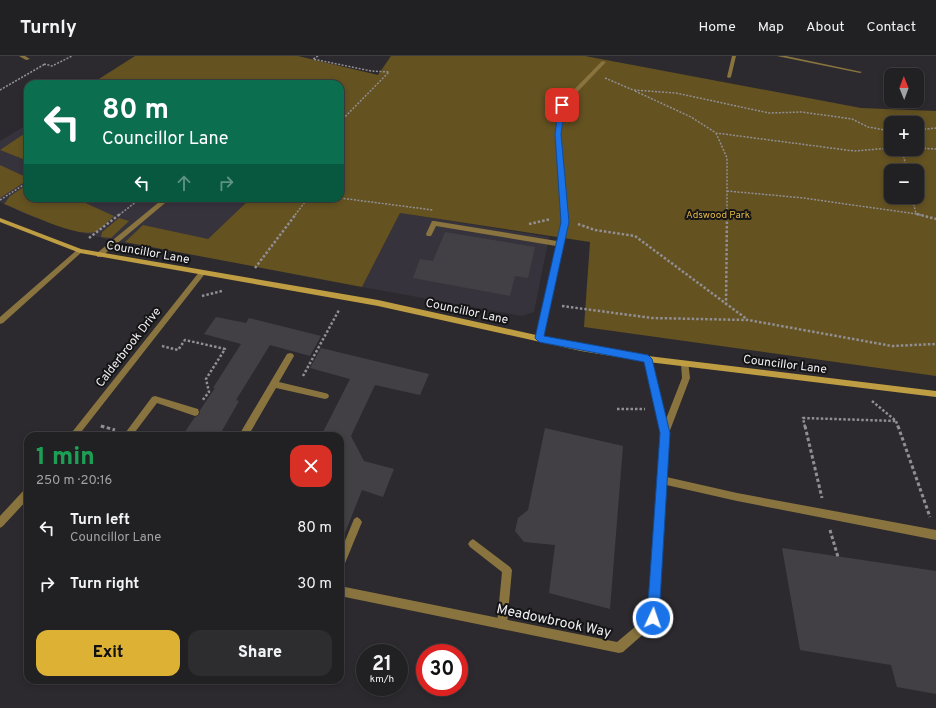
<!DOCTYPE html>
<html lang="en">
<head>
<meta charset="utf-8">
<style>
	:root { --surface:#212022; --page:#2d2d2f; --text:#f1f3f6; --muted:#a2a3a5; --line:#3e3e40; --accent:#ddb133 }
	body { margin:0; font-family:Overpass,sans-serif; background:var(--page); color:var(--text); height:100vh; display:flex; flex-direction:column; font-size:15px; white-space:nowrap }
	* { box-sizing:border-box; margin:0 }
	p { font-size:13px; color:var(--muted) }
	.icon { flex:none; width:22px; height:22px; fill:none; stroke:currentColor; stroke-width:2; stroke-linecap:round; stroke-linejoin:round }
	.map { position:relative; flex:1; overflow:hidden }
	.drawer { position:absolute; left:24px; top:376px; width:320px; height:252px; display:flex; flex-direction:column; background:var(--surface); border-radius:12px; box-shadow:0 2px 6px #0003,0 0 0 1px var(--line) }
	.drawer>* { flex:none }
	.top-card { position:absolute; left:24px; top:24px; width:320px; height:122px; border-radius:12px; box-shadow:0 2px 6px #0003,0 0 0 1px var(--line); background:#0b6e4f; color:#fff; overflow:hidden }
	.needle { width:26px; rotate:359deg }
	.tools { position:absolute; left:884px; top:12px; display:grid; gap:8px }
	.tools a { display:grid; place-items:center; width:40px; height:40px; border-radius:8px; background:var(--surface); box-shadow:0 2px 6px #0003,0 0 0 1px var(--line); font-size:20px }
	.speed { position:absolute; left:356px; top:588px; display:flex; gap:8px; font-size:20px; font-weight:700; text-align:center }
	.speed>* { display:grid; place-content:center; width:52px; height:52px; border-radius:50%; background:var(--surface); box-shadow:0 2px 6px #0003,0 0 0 1px var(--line); line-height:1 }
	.speed small { font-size:10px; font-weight:400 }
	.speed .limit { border:6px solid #d22; background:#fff; color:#111 }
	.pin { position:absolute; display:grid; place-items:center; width:34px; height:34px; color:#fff; margin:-17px; border-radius:8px; box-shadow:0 2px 6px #0006 }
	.me { position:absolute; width:44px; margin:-22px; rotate:3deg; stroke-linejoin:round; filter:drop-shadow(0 0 3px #0008) }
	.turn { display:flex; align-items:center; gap:14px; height:84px; padding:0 12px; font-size:18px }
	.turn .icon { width:52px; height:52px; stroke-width:2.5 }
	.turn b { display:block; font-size:28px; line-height:34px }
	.lanes { display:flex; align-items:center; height:38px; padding:0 12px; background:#0003; justify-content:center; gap:20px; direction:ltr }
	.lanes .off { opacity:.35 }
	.round { display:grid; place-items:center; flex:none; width:42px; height:42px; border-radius:12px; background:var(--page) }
	.overview { display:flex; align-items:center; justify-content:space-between; height:68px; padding:0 12px }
	h1 { font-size:24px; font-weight:800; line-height:30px; color:#1e9e55 }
	.button { display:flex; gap:8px; margin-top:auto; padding:8px 12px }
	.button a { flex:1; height:46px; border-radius:12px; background:var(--accent); color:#111; font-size:16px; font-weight:800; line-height:46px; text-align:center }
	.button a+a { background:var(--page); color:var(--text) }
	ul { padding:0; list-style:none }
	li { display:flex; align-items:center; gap:12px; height:56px; padding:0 12px }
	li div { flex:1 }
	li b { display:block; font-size:15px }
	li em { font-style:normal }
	header { display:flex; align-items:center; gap:24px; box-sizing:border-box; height:56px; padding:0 20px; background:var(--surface); border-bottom:1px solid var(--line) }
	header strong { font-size:19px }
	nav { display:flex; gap:22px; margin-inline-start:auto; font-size:14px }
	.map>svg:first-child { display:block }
	.built { fill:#37333d }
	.green { fill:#645221; fill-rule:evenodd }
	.building { fill:#424044 }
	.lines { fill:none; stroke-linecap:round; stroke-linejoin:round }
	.path-far2 { stroke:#918f93; stroke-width:1.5; stroke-dasharray:2 1.5; stroke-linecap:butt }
	.path-far1 { stroke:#918f93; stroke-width:2.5; stroke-dasharray:2.5 2; stroke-linecap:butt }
	.path { stroke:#918f93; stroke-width:3; stroke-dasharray:3.5 2.5; stroke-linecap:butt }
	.lane { fill:#89743f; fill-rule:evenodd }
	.street { fill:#89743f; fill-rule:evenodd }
	.secondary { fill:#bf9d43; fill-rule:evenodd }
	.route { fill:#1a73e8; stroke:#114b97 }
	.labels { text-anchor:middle; stroke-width:4; stroke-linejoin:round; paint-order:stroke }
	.far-park-label { font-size:10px; fill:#e4b943; stroke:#141315 }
	.street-label { font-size:12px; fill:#f0eff2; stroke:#141315 }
	.near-street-label { font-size:14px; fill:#f0eff2; stroke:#141315 }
</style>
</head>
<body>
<header>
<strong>Turnly</strong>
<nav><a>Home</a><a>Map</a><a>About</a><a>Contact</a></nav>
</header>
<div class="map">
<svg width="936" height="652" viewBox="0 0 936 652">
	<rect width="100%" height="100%" fill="#2c2a2e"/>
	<path class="built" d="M28 68V142H251L206 185 185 197 109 184 69 173 23 157 0 146V85Z
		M400 157 549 181 534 256 522 260 362 231Z"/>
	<path class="green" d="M135 0H298L378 19 391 0H585L861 52 936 55V320L584 271 590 186 400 157 362 231 125 186 143 169 208 183 251 142H340V28H91ZM891 67H917V93H891ZM891 115H917V141H891Z
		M24 78 28 80V105L0 94Z
		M0 109 28 122V124L0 142Z
		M28 128V142H85L81 145 114 160C108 165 102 173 95 176 77 182 22 155 4 148L10 140Z
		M119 162 129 165 111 182 101 181 102 176Z"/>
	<path class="building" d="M445 176 535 191 528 222 515 220 510 240 413 222 420 203 433 205Z
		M216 261 246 267 249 262 321 280 310 300 270 289 236 344 239 345 219 380H182L195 361 199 359 200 354 215 332H213L241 288 204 278Z
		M321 292 429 318 420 339 375 329 351 380 364 405 394 413 383 441 362 434 341 487 340 380H321L350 323 310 312Z
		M545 372 623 390 610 553 549 537 555 489 524 486 515 475 518 462 528 454Z
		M782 492 936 515V638L897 631 891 609 800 594Z"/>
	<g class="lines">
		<path class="path-far2" d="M318 0 313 3 371 15 389 16 340 66
			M44 8 52 10 72 0
			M605 22 633 34 676 37 769 57 802 56 852 63 868 71 891 75
			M0 34 45 8
			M635 35 691 61 716 77 854 95 891 92
			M917 74 936 72
			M716 77 727 102V159
			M917 92 936 93
			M902 93 907 115
			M727 135 804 142 916 158
			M912 141 916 158 921 159
			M340 142 433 154
			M0 144 28 126
			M119 159 141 142
			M295 159 308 142"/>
		<path class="path-far1" d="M917 158 936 163
			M529 168 551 163
			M578 168 595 174 635 180 748 264
			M89 182 120 158
			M255 212 296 158
			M202 240 222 235
			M726 249 727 158
			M562 250 652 262 748 264 892 290 936 288
			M162 290 178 294 185 284 225 293 206 323 209 336 202 345
			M303 320 339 254
			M872 345 896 365 898 371
			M617 353H645
			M101 370 103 371
			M805 371 803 362 896 365"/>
		<path class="path" d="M101 370 115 374
			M805 370 822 442
			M898 370 930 461
			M830 474 838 501"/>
		<path class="lane" d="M602 5 606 6 565 49 561 78 568 166 543 283 539 286 535 283 556 190 436 170 431 180H427L426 178 432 165H434L557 185 562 166 555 78 559 49Z
			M164 142H171L101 201H97V197Z
			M290 297 293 298 294 300 279 326 325 337 328 338 329 340 328 342 325 343 276 332 251 375 258 377 259 380H242L241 377 242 374 287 298Z
			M155 340 198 353 199 356 198 359 195 360 157 347 132 380H123L152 341Z
			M662 420 737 437 936 474V484L737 445 662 428 659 427 658 424 659 421Z
			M357 461 360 463 362 466 343 512 340 514V497L354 463Z
			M473 483 510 511 512 514 507 568 506 572 502 573 498 572 497 568 502 516 470 491 468 488 470 485Z"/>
		<path class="street" d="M19 0H25L30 3 26 4Z
			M732 0H736L731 21 729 22 727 21Z
			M777 0H786L862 16 860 17Z
			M78 193H80L83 195 3 267 0 268V261Z
			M202 214 204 215 205 217 204 219 78 380H69L200 215Z
			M648 300 651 301 652 303 666 363 682 322 681 307 682 305H688L690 322 669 377 658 562 657 566 623 596 619 597 340 540V530L617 586 648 560 661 377 644 303 645 301Z
			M28 432V443L3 470 0 472V460L25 433Z"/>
		<path class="secondary" d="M0 162 81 193 378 244 581 289 648 300 936 335V341L648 306 581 295 378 250 80 197 0 166Z"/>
	</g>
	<path class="route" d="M562 47 565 49 561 78 569 166 544 280 648 299 652 303 670 377 659 562 657 566 653 568 649 566 647 562 660 377 644 306 539 286 535 282 561 166 555 78 559 49Z"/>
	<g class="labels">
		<g class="far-park-label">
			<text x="718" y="162">Adswood Park</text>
		</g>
		<g class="street-label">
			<text transform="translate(148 196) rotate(10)" y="4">Councillor Lane</text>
			<text transform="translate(467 255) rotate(12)" y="4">Councillor Lane</text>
			<text transform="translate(128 291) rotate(-52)" y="4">Calderbrook Drive</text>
			<text transform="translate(785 308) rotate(7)" y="4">Councillor Lane</text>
		</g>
		<g class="near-street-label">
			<text transform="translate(554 564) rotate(12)" y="5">Meadowbrook Way</text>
		</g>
	</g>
</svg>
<div class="tools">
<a><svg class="needle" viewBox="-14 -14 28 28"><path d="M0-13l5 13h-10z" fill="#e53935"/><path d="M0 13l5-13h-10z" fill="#a2a3a5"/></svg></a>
<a>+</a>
<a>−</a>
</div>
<div class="speed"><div>21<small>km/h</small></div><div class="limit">30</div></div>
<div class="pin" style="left:562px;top:49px;background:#d93025"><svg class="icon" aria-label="arrive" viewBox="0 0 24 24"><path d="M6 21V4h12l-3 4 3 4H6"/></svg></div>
<svg class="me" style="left:653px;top:562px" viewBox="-20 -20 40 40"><circle r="17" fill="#1a73e8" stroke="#fff" stroke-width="3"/><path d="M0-11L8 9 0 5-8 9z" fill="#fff"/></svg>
<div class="top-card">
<div class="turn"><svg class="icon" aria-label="left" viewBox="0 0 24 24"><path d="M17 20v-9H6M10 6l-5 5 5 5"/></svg><div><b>80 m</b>Councillor Lane</div></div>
<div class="lanes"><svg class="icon" aria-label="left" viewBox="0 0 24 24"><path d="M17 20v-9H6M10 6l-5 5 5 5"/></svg><svg class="icon off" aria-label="ahead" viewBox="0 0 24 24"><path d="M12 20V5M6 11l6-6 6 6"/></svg><svg class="icon off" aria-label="right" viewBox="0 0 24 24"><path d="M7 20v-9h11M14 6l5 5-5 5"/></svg></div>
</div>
<section class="drawer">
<div class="overview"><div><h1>1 min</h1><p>250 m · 20:16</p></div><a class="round" style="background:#d93025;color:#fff"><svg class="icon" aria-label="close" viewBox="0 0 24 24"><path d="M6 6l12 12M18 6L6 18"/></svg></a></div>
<ul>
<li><svg class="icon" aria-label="left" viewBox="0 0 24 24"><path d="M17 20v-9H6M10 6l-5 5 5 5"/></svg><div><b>Turn left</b><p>Councillor Lane</p></div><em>80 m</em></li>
<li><svg class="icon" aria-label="right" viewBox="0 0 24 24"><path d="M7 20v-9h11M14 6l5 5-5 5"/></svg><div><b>Turn right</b></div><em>30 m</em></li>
</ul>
<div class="button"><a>Exit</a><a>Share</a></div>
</section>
</div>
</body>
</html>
